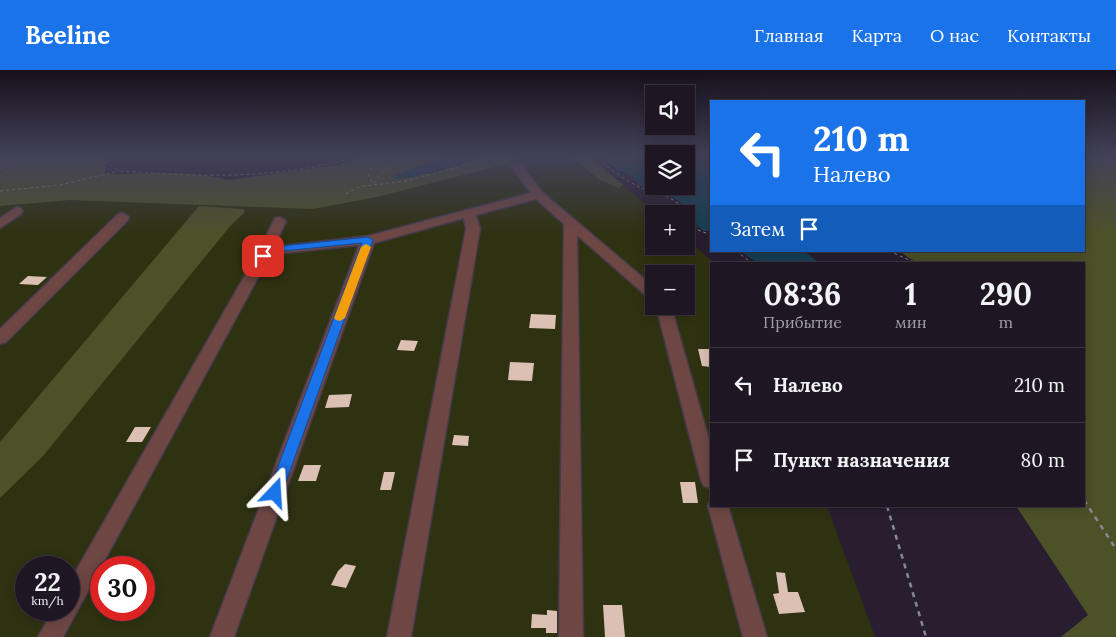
<!DOCTYPE html>
<html lang="ru">
<head>
<meta charset="utf-8">
<style>
	:root { --surface:#1f1624; --page:#2c2331; --text:#f1f3f6; --muted:#a19fa6; --line:#3c3541; --accent:#1a73e8 }
	body { margin:0; font-family:Lora,serif; background:var(--page); color:var(--text); height:100vh; display:flex; flex-direction:column; font-size:19px; white-space:nowrap }
	* { box-sizing:border-box; margin:0 }
	p { font-size:16px; color:var(--muted) }
	.icon { flex:none; width:28px; height:28px; fill:none; stroke:currentColor; stroke-width:2; stroke-linecap:round; stroke-linejoin:round }
	.map { position:relative; flex:1; overflow:hidden }
	.details { position:absolute; left:710px; top:192px; width:375px; height:245px; display:flex; flex-direction:column; background:var(--surface); border-radius:0px; box-shadow:0 2px 12px #0003,0 0 0 1px var(--line) }
	.details>* { flex:none }
	.top-card { position:absolute; left:710px; top:30px; width:375px; height:152px; border-radius:0px; box-shadow:0 2px 12px #0003,0 0 0 1px var(--line); background:#1a73e8; color:#fff; overflow:hidden }
	.tools { position:absolute; left:645px; top:15px; display:grid; gap:10px }
	.tools a { display:grid; place-items:center; width:50px; height:50px; border-radius:0px; background:var(--surface); box-shadow:0 2px 12px #0003,0 0 0 1px var(--line); font-size:25px }
	.speed { position:absolute; left:15px; top:486px; display:flex; gap:10px; font-size:25px; font-weight:700; text-align:center }
	.speed>* { display:grid; place-content:center; width:65px; height:65px; border-radius:50%; background:var(--surface); box-shadow:0 2px 12px #0003,0 0 0 1px var(--line); line-height:1 }
	.speed small { font-size:12px; font-weight:400 }
	.speed .limit { border:8px solid #d22; background:#fff; color:#111 }
	.pin { position:absolute; display:grid; place-items:center; width:42px; height:42px; color:#fff; margin:-21px; border-radius:10px; box-shadow:0 2px 8px #0006 }
	.me { position:absolute; width:55px; margin:-28px; rotate:20deg; stroke-linejoin:round; filter:drop-shadow(0 0 4px #0008) }
	.turn { display:flex; align-items:center; gap:18px; height:105px; padding:0 20px; font-size:22px }
	.turn .icon { width:65px; height:65px; stroke-width:2.5 }
	.turn b { display:block; font-size:35px; line-height:42px }
	.then { display:flex; align-items:center; height:48px; padding:0 20px; background:#0003; gap:10px; font-size:19px }
	.eta { display:flex; justify-content:space-evenly; align-items:center; height:85px; text-align:center }
	.eta b { font-size:30px; font-weight:700; line-height:35px }
	ul { padding:0; list-style:none }
	li { display:flex; align-items:center; gap:15px; height:75px; padding:0 20px; border-top:1px solid var(--line) }
	li div { flex:1 }
	li b { display:block; font-size:19px }
	li em { font-style:normal }
	header { display:flex; align-items:center; gap:30px; box-sizing:border-box; height:70px; padding:0 25px; background:var(--accent); color:#fff }
	header strong { font-size:24px }
	nav { display:flex; gap:28px; margin-inline-start:auto; font-size:18px }
	.map>svg:first-child { display:block }
	.green { fill:#2f3211; fill-rule:evenodd }
	.forest { fill:#4d5128 }
	.water { fill:#154156 }
	.building { fill:#dcc0b4 }
	.lines { fill:none; stroke-linecap:round; stroke-linejoin:round }
	.minor-casing { stroke:#443a4b; stroke-width:3 }
	.path-far1 { stroke:#8e8594; stroke-width:1; stroke-dasharray:3 3; stroke-linecap:butt }
	.path { stroke:#8e8594; stroke-width:2.5; stroke-dasharray:5 5; stroke-linecap:butt }
	.minor { fill:#6e4744; fill-rule:evenodd }
	.route { fill:#1a73e8; stroke:#114b97 }
	.slow { fill:#f59e0b }
</style>
</head>
<body>
<header>
<strong>Beeline</strong>
<nav><a>Главная</a><a>Карта</a><a>О нас</a><a>Контакты</a></nav>
</header>
<div class="map">
<svg width="1116" height="567" viewBox="0 0 1116 567">
	<rect width="100%" height="100%" fill="#291e30"/>
	<path class="green" d="M521 85H579L631 122 657 144H654V176H686V169L715 194H711V436H827L875 567H0V132ZM654 204H686V236H654ZM26 498H69V540H26ZM101 498H144V540H101Z"/>
	<path class="forest" d="M18 85H106L105 104 174 103 203 105 229 110 337 95 364 85H453C434 94 413 97 393 106L395 109 437 102 485 85H526L510 93 377 127 312 139 70 130 0 136V103Z
		M568 85H588L623 115 619 118 600 110Z
		M1084 85H1116V567H1061L1088 545 1016 436H1084V194H918L899 181H1084Z
		M199 136 243 139 245 142 231 155 43 386 0 428V372Z"/>
	<path class="water" d="M453 85H485C455 94 426 107 395 109L392 106Z
		M597 85H654V116H686V85H695L705 95H711V161H703L696 154 690 139 663 121 641 116 632 106 618 100Z
		M740 181H804L820 194H759Z"/>
	<path class="building" d="M28 206 47 207 38 215 19 214Z
		M531 244 556 245 555 259 529 258Z
		M401 270 418 271 414 281 397 280Z
		M698 279H711V297L702 296Z
		M510 292 534 293 532 311 508 310Z
		M352 324 349 337 325 338 329 325Z
		M135 357H151L142 372H126Z
		M454 365 469 366 468 376 452 375Z
		M304 395H321L316 411H298Z
		M384 402H395L391 420H380Z
		M680 412H695L698 433H683Z
		M345 494 356 496 346 518 331 515 338 501Z
		M776 502 785 503 788 522H798L805 542 779 544 773 524 779 523Z
		M603 535H622L625 567H605Z
		M547 540 557 541V563H546V558H531L532 544 547 545Z"/>
	<g class="lines">
		<defs>
			<path id="minor" d="M6 85H19L4 99 0 100V91Z
				M517 93 521 94 542 122 654 217V230L649 228 577 165 583 567H559L564 154 536 129 476 145 480 159 411 567H387L466 159 464 148 374 173 234 567H210L359 175 284 183 268 189 63 567H38L53 540H69V513L256 186 275 148 280 147 286 151 274 177 368 166 531 123 511 96Z
				M17 137 21 138 23 141 21 144 0 158V148Z
				M123 143 129 147 128 150 6 272 0 274V259L118 144Z
				M656 236H671L711 377V418L704 416 701 410Z
				M711 430V436H728L767 567H743L708 436Z"/>
		</defs>
		<use href="#minor" class="minor-casing"/>
		<path class="path-far1" d="M112 85 108 93 119 101C204 107 280 110 363 85
			M408 85 380 104 373 115 405 111 504 85
			M593 85C606 96 622 108 637 116 644 120 653 120 660 123 679 131 688 142 698 160L711 165
			M360 86 372 95 369 105 373 114
			M0 121 60 115 119 101
			M346 124 362 116 373 115
			M736 181 753 194
			M889 181 918 194"/>
		<path class="path" d="M1084 430 1116 479
			M887 436 926 567"/>
		<use href="#minor" class="minor"/>
	</g>
	<linearGradient id="sky" x2="0" y2="1"><stop stop-color="#17101a"/><stop offset="0.52" stop-color="#434159"/><stop offset="1" stop-color="#434159" stop-opacity="0"/></linearGradient>
	<rect width="1116" height="164" fill="url(#sky)"/>
	<path class="route" d="M368 167 373 170 282 423 280 427 275 429 270 427 268 423 362 173 283 181 263 189 258 186 282 176Z"/>
	<path class="slow" d="M366 174 371 177 345 248 340 251 336 250 334 248 361 177Z"/>
</svg>
<div class="tools">
<a><svg class="icon" aria-label="sound" viewBox="0 0 24 24"><path d="M4 9h4l5-4v14l-5-4H4zM17 9q2 3 0 6"/></svg></a>
<a><svg class="icon" aria-label="layers" viewBox="0 0 24 24"><path d="M12 4l9 5-9 5-9-5zM3 14l9 5 9-5"/></svg></a>
<a>+</a>
<a>−</a>
</div>
<div class="speed"><div>22<small>km/h</small></div><div class="limit">30</div></div>
<div class="pin" style="left:263px;top:186px;background:#d93025"><svg class="icon" aria-label="arrive" viewBox="0 0 24 24"><path d="M6 21V4h12l-3 4 3 4H6"/></svg></div>
<svg class="me" style="left:275px;top:423px" viewBox="-20 -20 40 40"><path d="M0-17L14 15 0 8-14 15z" fill="#1a73e8" stroke="#fff" stroke-width="4"/></svg>
<div class="top-card">
<div class="turn"><svg class="icon" aria-label="left" viewBox="0 0 24 24"><path d="M17 20v-9H6M10 6l-5 5 5 5"/></svg><div><b>210 m</b>Налево</div></div>
<div class="then">Затем<svg class="icon" aria-label="arrive" viewBox="0 0 24 24"><path d="M6 21V4h12l-3 4 3 4H6"/></svg></div>
</div>
<section class="details">
<div class="eta">
<div><b>08:36</b><p>Прибытие</p></div>
<div><b>1</b><p>мин</p></div>
<div><b>290</b><p>m</p></div>
</div>
<ul>
<li><svg class="icon" aria-label="left" viewBox="0 0 24 24"><path d="M17 20v-9H6M10 6l-5 5 5 5"/></svg><div><b>Налево</b></div><em>210 m</em></li>
<li><svg class="icon" aria-label="arrive" viewBox="0 0 24 24"><path d="M6 21V4h12l-3 4 3 4H6"/></svg><div><b>Пункт назначения</b></div><em>80 m</em></li>
</ul>
</section>
</div>
</body>
</html>
